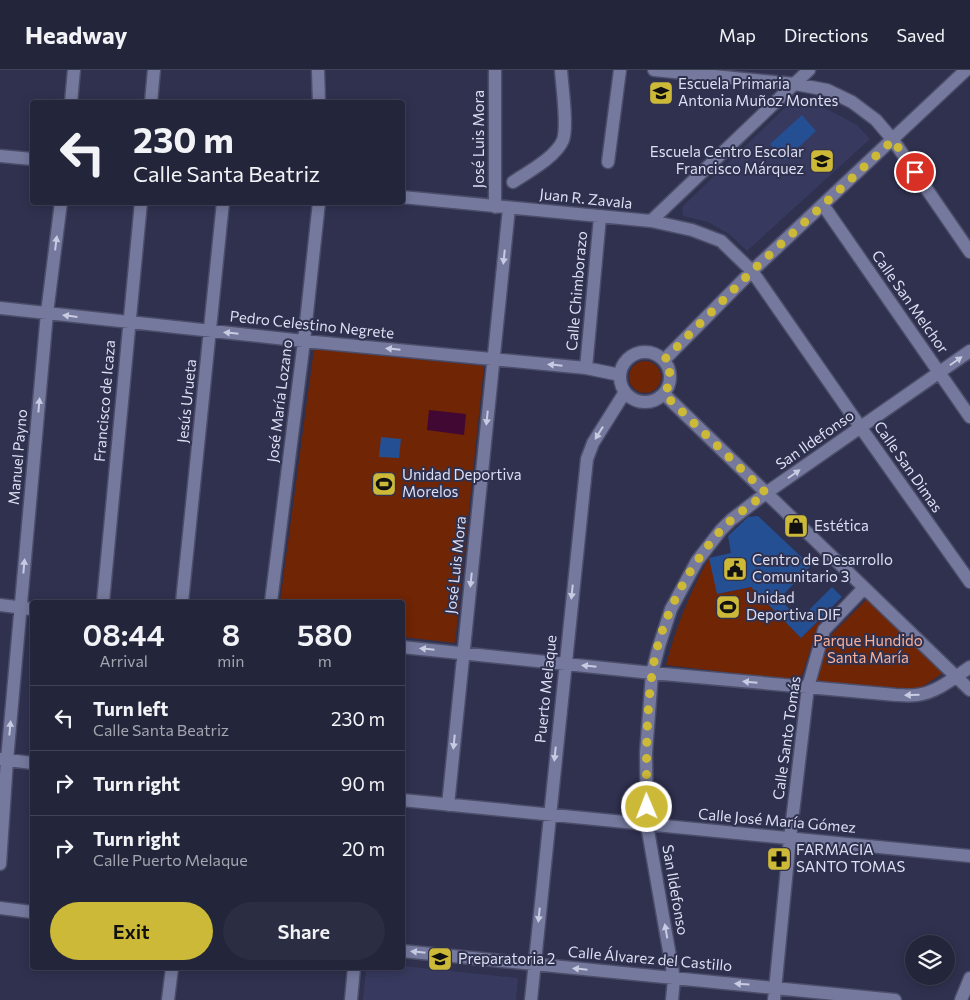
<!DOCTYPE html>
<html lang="en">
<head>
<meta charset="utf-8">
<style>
	:root { --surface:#23253b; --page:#2b2d42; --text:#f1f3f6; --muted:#a3a5af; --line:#404255; --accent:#cdb938 }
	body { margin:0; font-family:Commissioner,sans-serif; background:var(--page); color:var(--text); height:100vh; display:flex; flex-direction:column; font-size:19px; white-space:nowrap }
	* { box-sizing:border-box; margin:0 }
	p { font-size:16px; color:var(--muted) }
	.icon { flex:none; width:28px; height:28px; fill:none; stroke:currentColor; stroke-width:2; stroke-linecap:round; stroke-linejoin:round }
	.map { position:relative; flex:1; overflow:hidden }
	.drawer { position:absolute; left:30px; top:530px; width:375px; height:370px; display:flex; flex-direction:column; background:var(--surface); border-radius:5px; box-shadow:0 2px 12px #0003,0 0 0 1px var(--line) }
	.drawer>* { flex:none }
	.banner { position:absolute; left:30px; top:30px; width:375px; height:105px; border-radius:5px; box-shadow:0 2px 12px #0003,0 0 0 1px var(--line); background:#23253b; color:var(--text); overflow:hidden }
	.fabs { position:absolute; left:905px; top:865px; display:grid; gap:10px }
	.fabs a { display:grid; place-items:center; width:50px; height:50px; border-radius:50%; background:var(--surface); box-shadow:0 2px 12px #0003,0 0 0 1px var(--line); font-size:25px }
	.pin { position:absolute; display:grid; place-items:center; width:42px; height:42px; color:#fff; margin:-21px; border:2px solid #fff; border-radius:50%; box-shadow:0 1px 5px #0007 }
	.me { position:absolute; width:55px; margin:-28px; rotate:359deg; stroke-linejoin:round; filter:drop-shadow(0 0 4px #0008) }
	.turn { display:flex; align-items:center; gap:18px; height:105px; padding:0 20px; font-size:22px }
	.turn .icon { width:65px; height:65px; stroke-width:2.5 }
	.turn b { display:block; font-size:35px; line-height:42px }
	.eta { display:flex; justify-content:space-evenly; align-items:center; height:85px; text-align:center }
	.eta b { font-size:30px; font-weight:600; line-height:35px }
	.primary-button { display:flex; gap:10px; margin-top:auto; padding:10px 20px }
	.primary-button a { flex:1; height:58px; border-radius:30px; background:var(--accent); color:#111; font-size:20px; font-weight:600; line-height:58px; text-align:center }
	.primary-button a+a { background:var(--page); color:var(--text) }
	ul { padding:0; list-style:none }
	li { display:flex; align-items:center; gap:15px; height:65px; padding:0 20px; border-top:1px solid var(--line) }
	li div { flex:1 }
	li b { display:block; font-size:19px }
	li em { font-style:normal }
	header { display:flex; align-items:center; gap:30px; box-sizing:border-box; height:70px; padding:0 25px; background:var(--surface); border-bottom:1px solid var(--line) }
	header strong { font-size:24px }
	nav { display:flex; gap:28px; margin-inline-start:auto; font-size:18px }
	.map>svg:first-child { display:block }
	.built { fill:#37395e }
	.green { fill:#702505 }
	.water { fill:#400832 }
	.building { fill:#254f93 }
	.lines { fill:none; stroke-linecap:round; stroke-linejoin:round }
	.minor-casing { stroke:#4b4d69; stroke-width:15 }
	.minor { stroke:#75799d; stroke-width:12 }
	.oneway { fill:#c8cbe2 }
	.route { stroke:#cdb938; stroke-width:9; stroke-dasharray:0 16.2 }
	.labels { text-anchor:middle; stroke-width:4; stroke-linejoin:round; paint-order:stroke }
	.poi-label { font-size:15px; fill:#dddff3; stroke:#2f314f; text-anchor:start }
	.street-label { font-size:15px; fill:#dddff3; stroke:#2f314f }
	.park-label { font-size:15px; fill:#fab199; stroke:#2f314f }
</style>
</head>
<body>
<header>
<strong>Headway</strong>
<nav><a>Map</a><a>Directions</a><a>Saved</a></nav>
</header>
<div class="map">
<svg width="970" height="930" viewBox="0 0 970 930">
	<rect width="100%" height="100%" fill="#2f314f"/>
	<path class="built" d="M794 29 823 37 857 55 870 69 747 181 729 164 708 152 683 146 682 137Z
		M403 896 518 908 516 930H363L366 898H402Z"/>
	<path class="green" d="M314 279 484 296 455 573 403 567 402 532H280Z
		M629 307a16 16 0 1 1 32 0a16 16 0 1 1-32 0Z
		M709 488 718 524 751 517 801 568 820 550 800 611 666 595C676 556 690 523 709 488Z
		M867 529 943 603 922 617 900 620 815 612 831 565Z"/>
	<path class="water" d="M429 340 466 344 464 365 427 360Z"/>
	<path class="building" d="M802 45 816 61 785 90 770 74Z
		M381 367 401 369 399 388 379 387Z
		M758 446 811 496 779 529 800 549 832 517 842 527 801 568 751 517 717 524 709 488 731 483 728 466 748 447Z"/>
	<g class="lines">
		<defs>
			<path id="minor" d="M318 0 319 32
				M495 0V137
				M654 0 795 14 827 20 852 32 876 50 893 70 970 182
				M71 32 74 0
				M151 32 154 0
				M0 86 32 89
				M608 92 620 0
				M513 112C528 102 556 87 563 70 568 56 562 16 561 0
				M402 127 651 151 692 160 721 171 752 201 861 358 970 512
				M823 135 970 347
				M651 151 809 0
				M0 238 304 271 586 298 620 305
				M620 307a25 25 0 1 1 50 0a25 25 0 1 1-50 0Z
				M664 290 752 201 966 0
				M586 298 600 147
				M664 324 970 620
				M103 532 141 132
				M182 532 223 132
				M271 532 304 271 319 132
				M0 535 32 539
				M402 577 652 603 896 625C903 625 910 626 917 625 936 623 954 608 970 597
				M0 689 32 693
				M402 730 970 786
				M448 735 509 138
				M0 794 7 690 47 243 61 132
				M0 838 32 842
				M402 881 895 930
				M168 930 172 898
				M351 930 354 898
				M531 930 587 389 593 373 625 322
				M672 930 674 909 647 755 646 683 652 603 659 576 671 539 697 491 721 460 731 450 766 423 970 281
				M774 930 790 768 808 617 824 560 864 518
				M961 930 970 908"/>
		</defs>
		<use href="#minor" class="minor-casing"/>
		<use href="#minor" class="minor"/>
	</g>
	<defs><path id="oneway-solid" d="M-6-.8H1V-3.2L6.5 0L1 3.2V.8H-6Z" transform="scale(1.25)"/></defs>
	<g class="oneway">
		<use href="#oneway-solid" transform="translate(56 173) rotate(-83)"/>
		<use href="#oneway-solid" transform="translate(504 187) rotate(96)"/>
		<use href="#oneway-solid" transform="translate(70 246) rotate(-173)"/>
		<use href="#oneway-solid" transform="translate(231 263) rotate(-174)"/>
		<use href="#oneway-solid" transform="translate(393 279) rotate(-174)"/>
		<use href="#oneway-solid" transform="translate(956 291) rotate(-35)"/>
		<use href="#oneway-solid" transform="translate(555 295) rotate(-174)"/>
		<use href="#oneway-solid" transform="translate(39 335) rotate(-85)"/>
		<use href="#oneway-solid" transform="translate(487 348) rotate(96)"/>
		<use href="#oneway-solid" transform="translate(599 363) rotate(122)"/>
		<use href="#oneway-solid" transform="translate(794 404) rotate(-35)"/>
		<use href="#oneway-solid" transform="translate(24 496) rotate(-85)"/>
		<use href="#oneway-solid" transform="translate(471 510) rotate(96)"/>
		<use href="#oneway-solid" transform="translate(572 522) rotate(96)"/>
		<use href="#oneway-solid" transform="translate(427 579) rotate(-174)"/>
		<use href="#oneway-solid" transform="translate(589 596) rotate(-174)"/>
		<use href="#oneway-solid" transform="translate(750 612) rotate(-175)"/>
		<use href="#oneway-solid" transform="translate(912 625) rotate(178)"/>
		<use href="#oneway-solid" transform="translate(10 658) rotate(-85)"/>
		<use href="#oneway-solid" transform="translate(454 672) rotate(96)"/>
		<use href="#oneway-solid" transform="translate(555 684) rotate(96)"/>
		<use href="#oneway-solid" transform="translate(539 845) rotate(96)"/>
		<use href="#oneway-solid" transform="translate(666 861) rotate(-100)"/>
		<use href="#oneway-solid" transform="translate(418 882) rotate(-174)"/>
		<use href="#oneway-solid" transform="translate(580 899) rotate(-174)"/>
		<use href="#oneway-solid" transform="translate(742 914) rotate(-176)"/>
	</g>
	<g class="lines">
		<path class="route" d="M647 737C646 693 646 648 652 604 659 552 687 498 722 459 735 445 751 435 766 423L664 324C672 311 672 302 664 290L752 201 893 70 915 102"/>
	</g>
	<defs>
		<symbol id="school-square" viewBox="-11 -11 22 22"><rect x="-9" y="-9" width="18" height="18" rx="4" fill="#cdb938" stroke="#2f314f"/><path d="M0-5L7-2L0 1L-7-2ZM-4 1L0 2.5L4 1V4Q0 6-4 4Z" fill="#111"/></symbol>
		<symbol id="stadium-square" viewBox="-11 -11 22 22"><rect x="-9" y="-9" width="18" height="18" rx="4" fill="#cdb938" stroke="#2f314f"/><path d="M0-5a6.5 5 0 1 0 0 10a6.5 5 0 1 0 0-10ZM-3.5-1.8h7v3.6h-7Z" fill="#111"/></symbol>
		<symbol id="shop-square" viewBox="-11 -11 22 22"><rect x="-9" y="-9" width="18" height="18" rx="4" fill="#cdb938" stroke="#2f314f"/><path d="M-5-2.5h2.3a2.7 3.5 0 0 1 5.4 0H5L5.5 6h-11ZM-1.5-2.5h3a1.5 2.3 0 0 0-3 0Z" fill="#111"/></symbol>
		<symbol id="civic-square" viewBox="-11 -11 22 22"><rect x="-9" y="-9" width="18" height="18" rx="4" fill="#cdb938" stroke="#2f314f"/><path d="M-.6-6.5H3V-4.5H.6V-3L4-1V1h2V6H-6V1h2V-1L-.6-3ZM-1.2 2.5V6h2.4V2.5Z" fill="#111"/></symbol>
		<symbol id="pharmacy-square" viewBox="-11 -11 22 22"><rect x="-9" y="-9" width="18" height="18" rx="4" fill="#cdb938" stroke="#2f314f"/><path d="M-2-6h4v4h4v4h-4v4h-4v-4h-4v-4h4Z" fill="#111"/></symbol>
		<symbol id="university-square" viewBox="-11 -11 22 22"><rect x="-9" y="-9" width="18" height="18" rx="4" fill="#cdb938" stroke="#2f314f"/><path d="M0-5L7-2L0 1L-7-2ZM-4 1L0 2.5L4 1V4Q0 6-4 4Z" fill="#111"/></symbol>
	</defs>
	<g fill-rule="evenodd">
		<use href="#school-square" x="647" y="9" width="28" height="28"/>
		<use href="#school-square" x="808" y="77" width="28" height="28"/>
		<use href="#stadium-square" x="370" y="400" width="28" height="28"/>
		<use href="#shop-square" x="782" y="442" width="28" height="28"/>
		<use href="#civic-square" x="721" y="485" width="28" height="28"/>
		<use href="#stadium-square" x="714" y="523" width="28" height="28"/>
		<use href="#pharmacy-square" x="765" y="775" width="28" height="28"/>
		<use href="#university-square" x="426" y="875" width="28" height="28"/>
	</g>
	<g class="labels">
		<g class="poi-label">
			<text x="678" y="19">Escuela Primaria<tspan x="678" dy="17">Antonia Muñoz Montes</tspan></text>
			<text x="804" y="87" text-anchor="end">Escuela Centro Escolar<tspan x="804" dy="17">Francisco Márquez</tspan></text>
			<text x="402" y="410">Unidad Deportiva<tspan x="402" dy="17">Morelos</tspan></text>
			<text x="814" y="461">Estética</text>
			<text x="752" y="495">Centro de Desarrollo<tspan x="752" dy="17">Comunitario 3</tspan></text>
			<text x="746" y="533">Unidad<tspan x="746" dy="17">Deportiva DIF</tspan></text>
			<text x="796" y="785">FARMACIA<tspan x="796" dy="17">SANTO TOMAS</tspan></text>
			<text x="458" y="894">Preparatoria 2</text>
		</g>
		<g class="street-label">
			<text transform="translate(479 69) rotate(-90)" y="5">José Luis Mora</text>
			<text transform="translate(586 129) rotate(6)" y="5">Juan R. Zavala</text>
			<text transform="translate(577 221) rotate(-85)" y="5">Calle Chimborazo</text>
			<text transform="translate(910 232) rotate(55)" y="5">Calle San Melchor</text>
			<text transform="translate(312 255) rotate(6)" y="5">Pedro Celestino Negrete</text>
			<text transform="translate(105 331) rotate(-85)" y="5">Francisco de Icaza</text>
			<text transform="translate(187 331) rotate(-84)" y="5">Jesús Urueta</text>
			<text transform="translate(280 331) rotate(-83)" y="5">José María Lozano</text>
			<text transform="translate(815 370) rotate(-35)" y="5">San Ildefonso</text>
			<text transform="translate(18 387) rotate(-85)" y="5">Manuel Payno</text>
			<text transform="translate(908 397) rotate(55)" y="5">Calle San Dimas</text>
			<text transform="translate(456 495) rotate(-84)" y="5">José Luis Mora</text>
			<text transform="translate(546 619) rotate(-84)" y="5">Puerto Melaque</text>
			<text transform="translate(787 668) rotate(-82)" y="5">Calle Santo Tomás</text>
			<text transform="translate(777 751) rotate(5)" y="5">Calle José María Gómez</text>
			<text transform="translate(675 820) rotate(80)" y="5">San Ildefonso</text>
			<text transform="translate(650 889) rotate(5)" y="5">Calle Álvarez del Castillo</text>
		</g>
		<g class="park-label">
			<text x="868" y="576">Parque Hundido<tspan x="868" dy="17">Santa María</tspan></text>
		</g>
	</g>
</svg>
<div class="fabs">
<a><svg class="icon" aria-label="layers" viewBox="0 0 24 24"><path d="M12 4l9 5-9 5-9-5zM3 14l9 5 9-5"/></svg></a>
</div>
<div class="pin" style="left:915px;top:102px;background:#d93025"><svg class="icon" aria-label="arrive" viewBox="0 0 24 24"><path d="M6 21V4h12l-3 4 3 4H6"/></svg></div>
<svg class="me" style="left:647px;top:737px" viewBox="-20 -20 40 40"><circle r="17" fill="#cdb938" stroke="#fff" stroke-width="3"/><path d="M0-11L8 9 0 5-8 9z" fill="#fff"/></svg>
<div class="banner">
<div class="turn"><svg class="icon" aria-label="left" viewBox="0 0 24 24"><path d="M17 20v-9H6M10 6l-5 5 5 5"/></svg><div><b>230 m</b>Calle Santa Beatriz</div></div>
</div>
<section class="drawer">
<div class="eta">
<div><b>08:44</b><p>Arrival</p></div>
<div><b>8</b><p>min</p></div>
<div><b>580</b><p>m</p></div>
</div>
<ul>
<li><svg class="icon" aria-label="left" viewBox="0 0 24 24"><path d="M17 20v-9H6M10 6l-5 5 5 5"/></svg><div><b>Turn left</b><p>Calle Santa Beatriz</p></div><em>230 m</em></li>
<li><svg class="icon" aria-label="right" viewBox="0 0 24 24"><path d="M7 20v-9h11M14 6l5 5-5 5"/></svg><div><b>Turn right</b></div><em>90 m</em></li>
<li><svg class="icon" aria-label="right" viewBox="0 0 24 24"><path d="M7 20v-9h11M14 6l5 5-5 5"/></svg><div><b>Turn right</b><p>Calle Puerto Melaque</p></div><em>20 m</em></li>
</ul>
<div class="primary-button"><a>Exit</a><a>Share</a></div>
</section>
</div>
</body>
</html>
